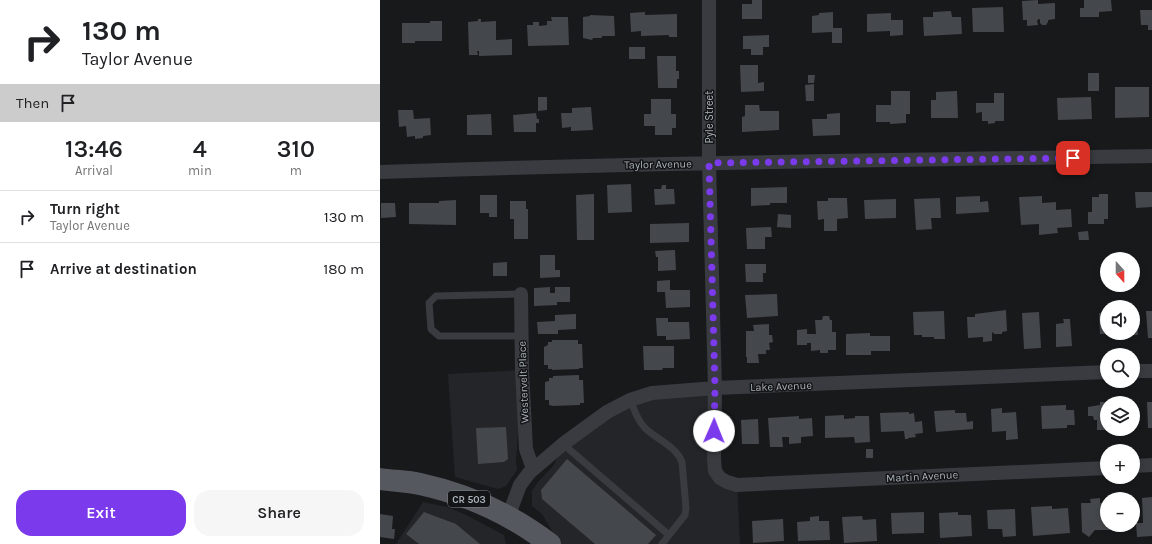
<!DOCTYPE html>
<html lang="en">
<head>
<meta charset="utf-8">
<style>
	:root { --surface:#fff; --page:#f6f6f6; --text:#202124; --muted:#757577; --line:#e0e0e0; --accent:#7c3aed }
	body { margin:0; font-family:Karla,sans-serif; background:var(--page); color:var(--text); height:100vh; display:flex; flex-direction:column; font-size:15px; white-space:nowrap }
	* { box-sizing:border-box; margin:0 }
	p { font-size:13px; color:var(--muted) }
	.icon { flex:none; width:22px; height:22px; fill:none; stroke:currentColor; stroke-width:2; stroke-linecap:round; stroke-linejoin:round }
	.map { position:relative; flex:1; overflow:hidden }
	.panel { display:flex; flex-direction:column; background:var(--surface); width:380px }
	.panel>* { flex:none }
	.guide { background:#fff; color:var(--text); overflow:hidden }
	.needle { width:26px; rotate:159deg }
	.fabs { position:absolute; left:720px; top:252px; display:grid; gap:8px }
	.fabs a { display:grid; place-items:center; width:40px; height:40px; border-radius:50%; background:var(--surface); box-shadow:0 2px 6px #0003; font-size:20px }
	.pin { position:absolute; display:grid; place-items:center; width:34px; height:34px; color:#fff; margin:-17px; border-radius:8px; box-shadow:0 2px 6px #0006 }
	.me { position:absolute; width:44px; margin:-22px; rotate:1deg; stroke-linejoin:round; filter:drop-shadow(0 0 3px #0008) }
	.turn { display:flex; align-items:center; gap:14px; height:84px; padding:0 16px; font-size:18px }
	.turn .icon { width:52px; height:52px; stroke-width:2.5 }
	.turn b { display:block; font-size:28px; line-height:34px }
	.then { display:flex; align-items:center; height:38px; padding:0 16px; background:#0003; gap:8px; font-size:15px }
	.eta { display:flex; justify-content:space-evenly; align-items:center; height:68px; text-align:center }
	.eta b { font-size:24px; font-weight:600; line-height:28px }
	.button { display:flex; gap:8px; margin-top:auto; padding:8px 16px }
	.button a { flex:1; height:46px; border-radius:16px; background:var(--accent); color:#fff; font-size:16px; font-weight:600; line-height:46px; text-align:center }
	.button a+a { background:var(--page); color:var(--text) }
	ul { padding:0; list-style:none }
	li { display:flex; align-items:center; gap:12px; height:52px; padding:0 16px; border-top:1px solid var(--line) }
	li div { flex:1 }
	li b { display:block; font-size:15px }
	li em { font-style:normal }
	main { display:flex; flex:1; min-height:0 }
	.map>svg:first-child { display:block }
	.built { fill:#242528 }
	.building { fill:#44474b }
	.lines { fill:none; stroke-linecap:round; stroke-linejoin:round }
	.service { stroke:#393b40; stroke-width:7 }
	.minor { stroke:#393b40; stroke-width:14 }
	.primary { stroke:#55595f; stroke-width:22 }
	.route { stroke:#7c3aed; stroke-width:7; stroke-dasharray:0 12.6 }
	.labels { text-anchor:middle; stroke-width:3; stroke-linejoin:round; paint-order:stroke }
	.shield { fill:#131416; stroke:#7d838a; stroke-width:1 }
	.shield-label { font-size:10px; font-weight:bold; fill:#aab2bb }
	.street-label { font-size:11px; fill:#aab2bb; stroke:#131416 }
</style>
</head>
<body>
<main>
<section class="panel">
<div class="guide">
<div class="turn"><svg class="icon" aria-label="right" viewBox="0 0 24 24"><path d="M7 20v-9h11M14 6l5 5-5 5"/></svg><div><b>130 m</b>Taylor Avenue</div></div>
<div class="then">Then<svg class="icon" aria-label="arrive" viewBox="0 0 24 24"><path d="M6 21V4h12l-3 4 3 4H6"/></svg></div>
</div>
<div class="eta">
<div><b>13:46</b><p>Arrival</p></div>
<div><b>4</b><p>min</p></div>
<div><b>310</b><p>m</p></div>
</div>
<ul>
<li><svg class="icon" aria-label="right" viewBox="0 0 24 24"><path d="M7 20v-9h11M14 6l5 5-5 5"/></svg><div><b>Turn right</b><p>Taylor Avenue</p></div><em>130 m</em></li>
<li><svg class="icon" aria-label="arrive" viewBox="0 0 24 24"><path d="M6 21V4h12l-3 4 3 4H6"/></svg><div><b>Arrive at destination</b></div><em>180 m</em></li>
</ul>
<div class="button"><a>Exit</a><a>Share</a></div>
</section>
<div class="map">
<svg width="772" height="544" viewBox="0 0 772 544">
	<rect width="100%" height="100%" fill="#18191b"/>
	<path class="built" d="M142 370 136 462 137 470 126 486 118 489 75 477 68 374Z
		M335 388V471L357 485 360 544H180L162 514 152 506V491L157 483 174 465 183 444 237 406Z
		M43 502 67 507 84 514 124 535 126 544H16Z"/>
	<path class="building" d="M372 0H382V19H362V4H372Z
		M658 0V4L675 3V19L668 20V22L666 25H662L660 23V19L657 20 658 25 647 26V20H643L642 1Z
		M704 0H731L732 11 719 12V17H700V8H704Z
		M623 7 624 32H593L592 8Z
		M760 10H772V30H768V25H761Z
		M571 11 572 17H581L582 34 544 36 543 17H553V12Z
		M265 12V15L297 14V37H289V35L261 36V31L251 32 250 13Z
		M453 12V28H462V43H452V32L432 33V16L439 15V13Z
		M511 13V20H523V35L510 36V31L487 32V14Z
		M210 15 234 16 235 36H222V38H213L212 40 203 38V17L210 16Z
		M171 17H188L189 45 148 46 147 25H153V22H159V26L167 25V21H172Z
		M98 19H101V22L116 21V40L132 39V55L99 56V51H97L98 55H89L88 22 98 21Z
		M50 21H62V41H35V43H22V23H50Z
		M389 35V47H383V55H371V49H363V36Z
		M249 47H265V59H249Z
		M277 56H296V71H299V79H297V88H278Z
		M360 65H378V83L384 82V91L361 92Z
		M708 73H719V91H708Z
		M428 75H435L434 83H428Z
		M434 84V101H426L425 85Z
		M735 87H769V117L735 118Z
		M511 91H530V114H526V123L510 124V122H496V105H511Z
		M577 91 578 118H551V100H556V92Z
		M614 93H624V121H615V123L608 124V121H602V112L596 113V103H614Z
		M158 97H167V110L158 111Z
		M711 97 712 119 678 120 677 98Z
		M271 99H291V114H296V128H292V135H275V126H264V114H271Z
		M365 105H379L380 111H399V130L362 132V117L365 116Z
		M211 107 213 130 191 131V127L182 128 181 113H192V108Z
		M18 110H33L34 119 50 118 51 135 43 136V138L35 139V136L27 137 26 126 19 127Z
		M156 113 157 119H159V123H156V132H134L133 115Z
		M460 113V135L433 136 432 119H447V114Z
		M111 114 112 135H87V115Z
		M251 184 252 212 228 213 227 185Z
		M282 185H286V189H294L295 204 275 205 274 189H281Z
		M407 187V203H390V205L371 206V188Z
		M755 192H772V207L756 208Z
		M214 194V240H197L196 195Z
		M719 194H728V219H724V224H708V212H712V197H719Z
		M100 195H117V217H109V213H100Z
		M600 196V202L608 201 609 212 576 214V197Z
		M662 196V203L676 202V210L691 209 692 227 677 228 678 233 659 235V224L641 225 639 197Z
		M448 198H467L468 218 457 219V231H444V219L438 220 437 201H448Z
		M560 198 561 218H551L552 229 536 230 534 199Z
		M516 199V218L485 219 484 200Z
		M76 200V225L29 224V203H59V201Z
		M130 201H146V209H148V239H134V219H130Z
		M1 203H15L16 217 1 218Z
		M398 214 411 215V228L397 227Z
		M309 223V242L270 243V224Z
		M391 227 392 237H385V249H367L366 228Z
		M708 231 709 240H699L698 232Z
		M295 250 296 270 278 271V257H276L275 251Z
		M160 255H175V270H180V277L160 278Z
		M127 262V276H113V263Z
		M365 264H386V273H383V282H366Z
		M290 280V290H310V307L286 308 285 292H277V281Z
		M170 287V293H175V287H190V302H177V305L154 306V288Z
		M397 294 398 316 367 318 365 295Z
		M725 307H727V334H720L719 313H725Z
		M626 310 627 331 622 332V334H614L613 332 612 333V341L603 342V337L588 338 587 317H595V314Z
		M564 311 565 339H554V337H542V335H534L533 312Z
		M766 311H772V338H768Z
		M659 312 661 348 644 349 642 313Z
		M196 314V329L178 330V334H158L157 322 175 321V315Z
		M753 314H757L758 335H749V338H740V333H753Z
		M443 316H449L450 320H452V332H456V350H448V353H440V350L431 351V343H427V345H417V330L427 329V334H436L435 320H442Z
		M276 318H288V322H309L310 339 286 340V336H277Z
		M683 319H690L692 346 676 347V324L684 323Z
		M389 324V335H392L393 342 389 343 390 350H386V354H378L379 363H367V357H366V331H374L373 325Z
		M490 333V336H510V351H491V355H466V334Z
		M172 340H198V344H202L203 368H199V369L172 370V369H168V365H164V347L168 345V342H172Z
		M263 346H294V368H283L282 370H264Z
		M199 375V380H203L204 403H200V405L173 406 169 405V400H165V382L169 381V378H173V376Z
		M720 402H726L727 429H726V430H717V420H714L713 416H708V407L720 405Z
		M767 402H772V428H768Z
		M686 405V410H694L695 425H687V428L662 429 661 406Z
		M622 408V413L636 412 638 439 626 440V431L612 432 611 409Z
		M575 410V413H586L587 422 593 421V429L556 432 554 411Z
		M529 412V414L534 413 535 422 542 421 543 433 535 434 536 437 528 438V439H525L524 431 501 432 500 413Z
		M464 415V419L475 418V416H489L490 442 475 443 474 437 445 438V416Z
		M419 416V419L432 418 433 436 421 437V443L409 444V437H402L403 447H390L388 418Z
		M378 419 379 444H362L361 420Z
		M126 427 128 459 124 462 98 464 96 428Z
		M486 449H493V458H486Z
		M187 459 276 535 268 544H215L162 499 161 490Z
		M772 497V536L757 537 756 523H763L762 498Z
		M720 498V503L727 502V525H734L729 530H715L709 537 702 532 701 503H711L710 499Z
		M672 506V509L688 508 690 533 653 536 651 507Z
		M635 509 636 536 623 537 622 529H608L607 510Z
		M44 512 76 524 100 544H39L26 534Z
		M544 512V533L512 534 511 513Z
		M578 512V515H591L592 536 560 538 559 513Z
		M0 514 13 516 12 529H15L14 539 0 537Z
		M439 516V521H449L450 540 418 541 417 522 430 521V517Z
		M482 516 483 520 496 519 497 541 464 543 462 517Z
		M403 519 404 541 373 543 372 521Z"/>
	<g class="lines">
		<path class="service" d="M141 294 56 296 49 303 51 329 59 336H142
			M250 400C254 409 257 420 265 428 276 439 296 446 302 462L306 508 305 515 282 544
			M183 444 289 535"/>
		<path class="minor" d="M329 0V163L335 388 334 459 335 471 340 478 347 482 357 485 727 468
			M0 172C257 163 515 160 772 156
			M141 294 142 370 146 449 153 469
			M753 371H772
			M753 466 772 465
			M128 517 140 485 149 473 183 444 227 412 250 400 272 393 335 388 727 372"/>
		<path class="primary" d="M0 479C13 481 27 481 40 484 86 494 132 515 170 544"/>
	</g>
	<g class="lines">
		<path class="route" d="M334 431 335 388 329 163 693 158"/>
	</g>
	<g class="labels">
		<rect class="shield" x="68" y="491" width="42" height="16" rx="3"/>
		<g class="shield-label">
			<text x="89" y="503">CR 503</text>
		</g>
		<g class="street-label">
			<text transform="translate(329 117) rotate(-90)" y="4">Pyle Street</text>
			<text transform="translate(278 164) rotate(-1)" y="4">Taylor Avenue</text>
			<text transform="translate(143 382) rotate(-92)" y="4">Westervelt Place</text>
			<text transform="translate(401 386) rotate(-2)" y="4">Lake Avenue</text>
			<text transform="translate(542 476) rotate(-3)" y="4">Martin Avenue</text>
		</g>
	</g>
</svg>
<div class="fabs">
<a><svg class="needle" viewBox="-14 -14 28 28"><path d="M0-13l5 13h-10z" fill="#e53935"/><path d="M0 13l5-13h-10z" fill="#757577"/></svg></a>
<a><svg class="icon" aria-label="sound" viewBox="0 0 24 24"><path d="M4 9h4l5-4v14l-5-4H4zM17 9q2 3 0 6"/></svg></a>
<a><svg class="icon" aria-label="search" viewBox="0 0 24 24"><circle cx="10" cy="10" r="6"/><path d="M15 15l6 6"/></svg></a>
<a><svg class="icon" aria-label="layers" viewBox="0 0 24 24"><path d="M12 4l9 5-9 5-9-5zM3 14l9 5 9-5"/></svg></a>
<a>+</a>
<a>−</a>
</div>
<div class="pin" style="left:693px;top:158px;background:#d93025"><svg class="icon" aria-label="arrive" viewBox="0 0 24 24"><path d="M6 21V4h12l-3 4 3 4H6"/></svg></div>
<svg class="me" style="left:334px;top:431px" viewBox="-20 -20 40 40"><circle r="19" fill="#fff"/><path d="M0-13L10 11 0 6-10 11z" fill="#7c3aed"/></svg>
</div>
</main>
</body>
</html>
